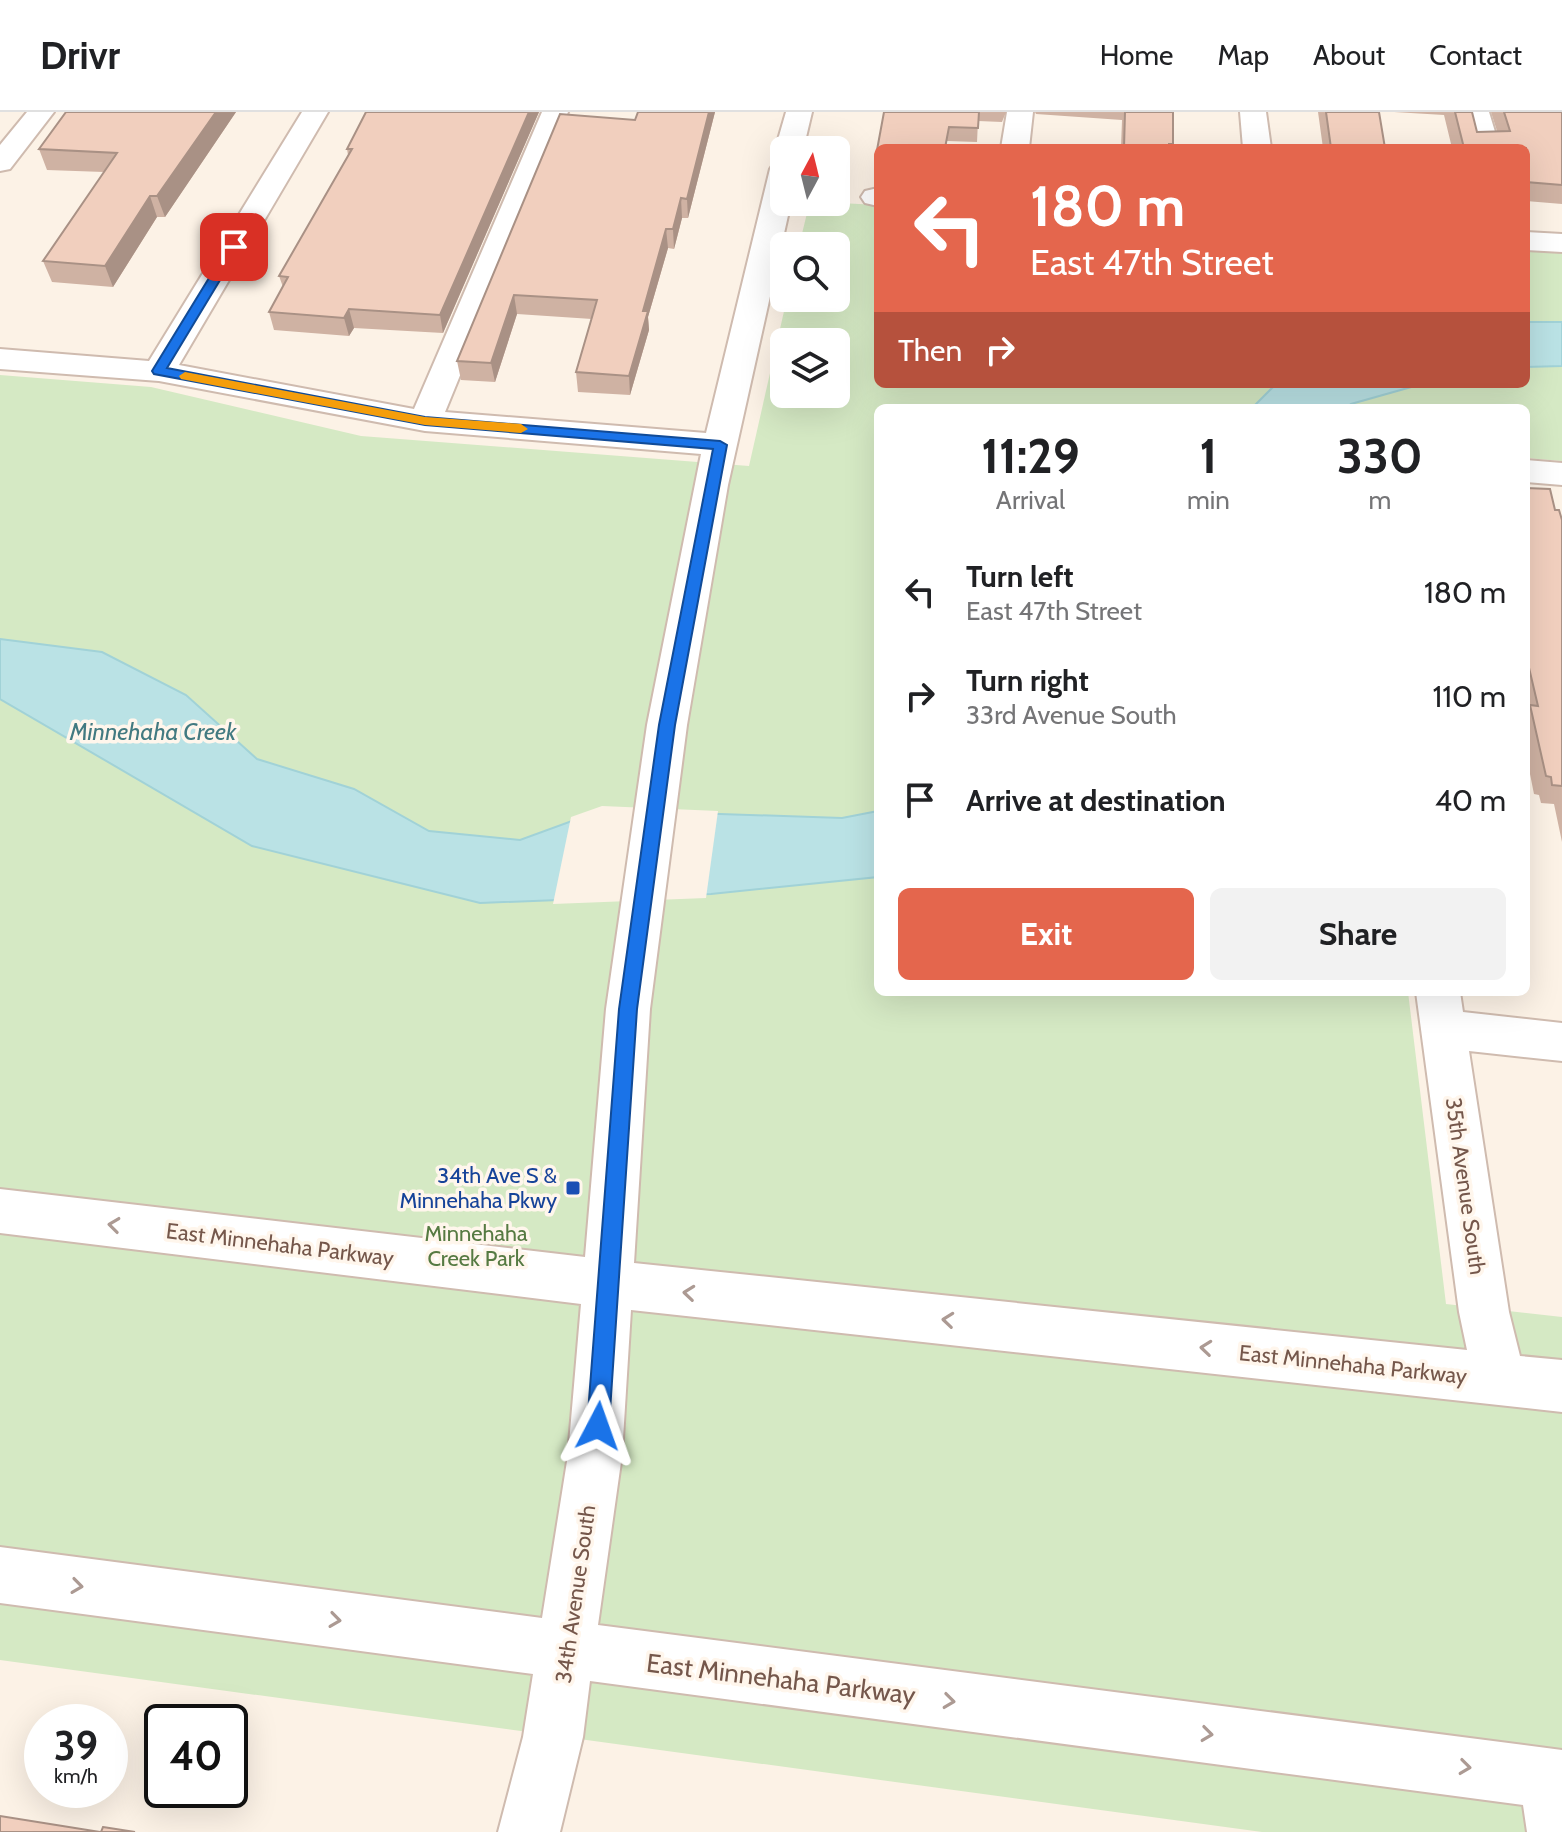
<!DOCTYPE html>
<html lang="en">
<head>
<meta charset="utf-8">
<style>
	:root { --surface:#fff; --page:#f2f2f2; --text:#202124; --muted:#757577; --line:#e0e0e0; --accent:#e4664d }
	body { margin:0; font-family:Cabin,sans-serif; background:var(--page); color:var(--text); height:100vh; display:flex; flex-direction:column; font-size:30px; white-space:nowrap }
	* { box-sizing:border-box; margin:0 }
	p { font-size:26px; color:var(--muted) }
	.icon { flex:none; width:44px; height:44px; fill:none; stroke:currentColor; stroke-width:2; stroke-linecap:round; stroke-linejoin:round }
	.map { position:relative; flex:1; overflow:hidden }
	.side { position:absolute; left:874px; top:292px; width:656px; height:592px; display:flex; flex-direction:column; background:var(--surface); border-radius:12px; box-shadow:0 8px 32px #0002 }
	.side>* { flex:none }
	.top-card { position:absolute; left:874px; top:32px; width:656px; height:244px; border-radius:12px; box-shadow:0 8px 32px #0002; background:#e4664d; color:#fff; overflow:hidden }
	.needle { width:52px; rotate:7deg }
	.controls { position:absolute; left:770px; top:24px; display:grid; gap:16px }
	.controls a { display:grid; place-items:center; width:80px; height:80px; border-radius:12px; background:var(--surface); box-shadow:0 8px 32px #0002; font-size:40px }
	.speed { position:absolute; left:24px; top:1592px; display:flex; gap:16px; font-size:40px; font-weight:700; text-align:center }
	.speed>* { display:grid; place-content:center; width:104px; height:104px; border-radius:50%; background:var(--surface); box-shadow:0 8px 32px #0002; line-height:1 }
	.speed small { font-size:20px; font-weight:400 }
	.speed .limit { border:4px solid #111; border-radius:12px; background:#fff; color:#111 }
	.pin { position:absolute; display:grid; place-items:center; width:68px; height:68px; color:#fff; margin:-34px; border-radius:16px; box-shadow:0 4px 12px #0006 }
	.me { position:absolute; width:88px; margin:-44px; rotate:4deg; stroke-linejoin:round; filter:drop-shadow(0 0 6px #0008) }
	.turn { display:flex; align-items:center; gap:28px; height:168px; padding:0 24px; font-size:36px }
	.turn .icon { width:104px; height:104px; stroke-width:2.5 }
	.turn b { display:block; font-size:56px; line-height:68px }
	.then { display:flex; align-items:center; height:76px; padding:0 24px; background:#0003; gap:16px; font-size:30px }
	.eta { display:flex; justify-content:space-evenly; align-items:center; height:136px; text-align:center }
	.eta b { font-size:48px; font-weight:800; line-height:56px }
	.primary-button { display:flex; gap:16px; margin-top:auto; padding:16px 24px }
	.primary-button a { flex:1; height:92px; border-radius:12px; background:var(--accent); color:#fff; font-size:32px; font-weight:800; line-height:92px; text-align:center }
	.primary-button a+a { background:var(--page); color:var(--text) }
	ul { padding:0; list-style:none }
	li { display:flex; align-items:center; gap:24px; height:104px; padding:0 24px }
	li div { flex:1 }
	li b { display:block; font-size:30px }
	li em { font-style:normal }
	header { display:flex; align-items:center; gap:48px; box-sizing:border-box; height:112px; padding:0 40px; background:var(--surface); border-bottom:2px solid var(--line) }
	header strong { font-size:38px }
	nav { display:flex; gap:44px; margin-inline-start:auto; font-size:28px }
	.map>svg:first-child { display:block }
	.green { fill:#d5e9c4; fill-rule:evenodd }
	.water { fill:#bae2e5; stroke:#a1d2d7; stroke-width:2 }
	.pier { fill:#fcf2e6 }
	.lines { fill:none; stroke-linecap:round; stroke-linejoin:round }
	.minor-casing { stroke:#cfbbaf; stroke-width:4 }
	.minor { fill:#fff; fill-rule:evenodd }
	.wall { fill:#cfb2a3 }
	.shaded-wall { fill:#a99185 }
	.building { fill:#f1cfbe; stroke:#a99185; stroke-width:2 }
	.oneway { stroke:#ac9a93 }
	.route { fill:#1a73e8; stroke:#114b97; stroke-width:2 }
	.slow { fill:#f59e0b }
	.transit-dot { fill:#1a4fb4; stroke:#fff6ec; stroke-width:3 }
	.labels { text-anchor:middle; stroke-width:7; stroke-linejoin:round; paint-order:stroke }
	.transit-label { font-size:22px; fill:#164399; stroke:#fff6ec; text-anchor:end }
	.street-label { font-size:22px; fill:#75574b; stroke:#fff6ec }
	.park-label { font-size:22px; fill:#567a42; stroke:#fff6ec }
	.water-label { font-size:24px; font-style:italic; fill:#427a81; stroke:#fff6ec }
	.near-street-label { font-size:26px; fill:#75574b; stroke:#fff6ec }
</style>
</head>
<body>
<header>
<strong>Drivr</strong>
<nav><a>Home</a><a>Map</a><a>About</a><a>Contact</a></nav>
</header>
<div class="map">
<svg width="1562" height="1720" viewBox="0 0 1562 1720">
	<rect width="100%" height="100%" fill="#fcf2e6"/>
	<path class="green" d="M821 90 878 93V272H1526V136L1562 139V349L1526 346V296H878V880H1408L1446 1192 1562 1205V1720H1262L0 1548V263L151 275 361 324 749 354 787 186H836V134H799L808 97ZM784 230H836V282H784Z"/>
	<path class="water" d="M1526 210H1562V254L1526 255Z
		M1276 272H1422L1351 292 1346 296H1252Z
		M0 527 102 540 186 583 257 647 354 677 429 719 520 728 602 698 842 706 878 699V765L711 782 480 791 252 734 0 587Z"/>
	<path class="pier" d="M602 694 718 699 706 786 553 792 571 705Z"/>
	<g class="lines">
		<defs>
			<path id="minor" d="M27 0H54L10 57 0 59V33Z
				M302 0H328L179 253 414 297 542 0H568L445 300 706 321 770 57 774 51 784 49V90H791L728 373 687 613 650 897 634 1151 1467 1238 1459 1200 1416 880H1460L1463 900 1562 911V949L1469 939 1509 1200 1520 1244 1562 1248V1300L631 1198 622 1343 598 1513 1562 1638V1720H1527L1523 1693 590 1569 583 1625 560 1720H498L523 1625 533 1562 0 1491V1435L542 1506 568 1343 581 1192 0 1121V1077L585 1145 606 897 647 613 701 342 425 319 159 269 0 257V237L149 249Z
				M786 0H812L803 38H784V45L775 38Z
				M1007 0H1033L1029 36H1001Z
				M1240 0H1266L1271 36H1243Z
				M1463 0H1489L1500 36H1472Z
				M878 76V94L865 91 861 85 865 79Z
				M1526 120 1562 122V140L1526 138Z
				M1526 348 1562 351V373L1526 370Z"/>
		</defs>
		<use href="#minor" class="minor-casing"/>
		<use href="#minor" class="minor"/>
	</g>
	<path class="wall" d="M66 0H236L165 105H157L113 175 52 170 43 149 104 60 47 58 39 37Z
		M366 0H539L443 221 354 216 349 224 274 218 269 200 283 175 279 164 348 43 347 37Z
		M638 0H715L688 106H682L674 137 668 136 648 205 649 218 630 283 578 280 576 260 592 207 517 202 495 270 461 268 457 249 635 8Z
		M884 0H1006L1002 10 978 9 977 30 947 29 946 36H878V52H876L877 38Z
		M1035 0H1173L1172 36H1121L1122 8 1036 2Z
		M1318 0H1379L1385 36H1323Z
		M1394 0H1472L1477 20 1497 19 1491 0H1562V92L1526 89V36H1452L1444 3Z
		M1526 376 1555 398 1562 408V730L1554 692 1541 691 1539 683 1534 682 1526 642Z"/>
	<path class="shaded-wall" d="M216 0H236L165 105 157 84Z
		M529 0H539L443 221 440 203Z
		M709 0H715L688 106 687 87Z
		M150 84 157 105 113 175 105 154Z
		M681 86 682 106 674 137 673 117Z
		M666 117 668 136 648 205 649 218 630 283 629 264 643 199Z
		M514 183 517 202 495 270 491 251Z
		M349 197 354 216 349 224 344 206Z"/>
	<path class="building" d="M66 0H216L157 84H150L105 154 43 149 117 41 39 37Z
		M366 0H529L440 203 349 197 344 206 269 200 288 165 279 164 352 37H347Z
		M638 0H709L687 87 681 86 673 117H666L643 199H648L629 264 576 260 597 188 514 183 491 251 457 249 560 2 635 8Z
		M884 0H979L978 16 949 15 945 36H878L877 38Z
		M1125 0H1173V32H1169V36H1124Z
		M1326 0H1379L1385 36H1331Z
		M1455 0H1472L1477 20 1510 19 1504 0H1562V73L1526 70V36H1464Z
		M1526 376 1550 377 1555 398H1559L1562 408V674L1552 673 1551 665 1546 664 1530 593 1538 594 1526 543Z
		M0 1704 100 1720H0Z
		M103 1715 135 1720H101Z"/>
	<defs><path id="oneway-chevron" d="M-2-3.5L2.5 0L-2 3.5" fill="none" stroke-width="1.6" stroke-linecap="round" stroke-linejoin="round" transform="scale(2)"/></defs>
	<g class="oneway">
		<use href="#oneway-chevron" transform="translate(114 1113) rotate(-173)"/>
		<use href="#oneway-chevron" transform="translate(689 1181) rotate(-174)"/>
		<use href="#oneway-chevron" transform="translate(948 1208) rotate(-174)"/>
		<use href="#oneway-chevron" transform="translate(1206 1236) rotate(-174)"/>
		<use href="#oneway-chevron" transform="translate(77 1474) rotate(8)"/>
		<use href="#oneway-chevron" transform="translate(335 1508) rotate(8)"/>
		<use href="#oneway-chevron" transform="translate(949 1589) rotate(7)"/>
		<use href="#oneway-chevron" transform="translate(1207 1622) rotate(7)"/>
		<use href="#oneway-chevron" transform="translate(1465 1655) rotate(7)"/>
	</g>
	<path class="route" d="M234 131 240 135 167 256 425 305 720 329 727 333 675 613 637 897 609 1314 605 1322 598 1325 590 1322 587 1314 619 897 659 613 713 337 425 313 154 262 152 259 228 135Z"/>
	<path class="slow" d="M185 260 425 305 521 312 528 317 521 321 425 313 181 267 179 264Z"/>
	<rect class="transit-dot" x="565" y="1068" width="16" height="16" rx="4"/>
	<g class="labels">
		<g class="transit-label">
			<text x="557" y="1071">34th Ave S &amp;<tspan x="557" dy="25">Minnehaha Pkwy</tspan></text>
		</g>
		<g class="street-label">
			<text transform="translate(1466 1074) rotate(82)" y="8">35th Avenue South</text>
			<text transform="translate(280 1132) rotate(7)" y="8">East Minnehaha Parkway</text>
			<text transform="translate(1353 1252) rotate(6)" y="8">East Minnehaha Parkway</text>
			<text transform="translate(575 1482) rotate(-82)" y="8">34th Avenue South</text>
		</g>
		<g class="park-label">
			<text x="476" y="1129">Minnehaha<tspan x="476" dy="25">Creek Park</tspan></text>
		</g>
		<g class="water-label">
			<text x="153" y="628">Minnehaha Creek</text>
		</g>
		<g class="near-street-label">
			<text transform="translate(781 1567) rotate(7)" y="9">East Minnehaha Parkway</text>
		</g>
	</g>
</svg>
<div class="controls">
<a><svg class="needle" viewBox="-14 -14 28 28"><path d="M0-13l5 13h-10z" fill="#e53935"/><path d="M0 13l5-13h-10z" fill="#757577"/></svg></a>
<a><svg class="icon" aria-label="search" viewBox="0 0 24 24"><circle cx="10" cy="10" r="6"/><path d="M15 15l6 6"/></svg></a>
<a><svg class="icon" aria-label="layers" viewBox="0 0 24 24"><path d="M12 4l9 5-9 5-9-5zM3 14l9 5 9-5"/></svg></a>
</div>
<div class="speed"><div>39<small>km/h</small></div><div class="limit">40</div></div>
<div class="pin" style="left:234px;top:135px;background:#d93025"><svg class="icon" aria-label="arrive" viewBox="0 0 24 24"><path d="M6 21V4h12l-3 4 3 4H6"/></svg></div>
<svg class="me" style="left:598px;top:1314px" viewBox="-20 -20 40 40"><path d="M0-17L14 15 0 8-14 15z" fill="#1a73e8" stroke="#fff" stroke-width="4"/></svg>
<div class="top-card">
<div class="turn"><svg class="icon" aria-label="left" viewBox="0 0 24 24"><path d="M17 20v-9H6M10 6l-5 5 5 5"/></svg><div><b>180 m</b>East 47th Street</div></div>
<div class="then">Then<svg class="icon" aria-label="right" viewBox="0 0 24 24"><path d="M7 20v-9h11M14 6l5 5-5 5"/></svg></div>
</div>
<section class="side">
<div class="eta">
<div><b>11:29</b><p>Arrival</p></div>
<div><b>1</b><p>min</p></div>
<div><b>330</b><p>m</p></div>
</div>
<ul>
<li><svg class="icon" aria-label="left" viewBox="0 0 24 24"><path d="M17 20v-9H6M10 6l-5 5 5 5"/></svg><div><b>Turn left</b><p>East 47th Street</p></div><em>180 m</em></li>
<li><svg class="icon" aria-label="right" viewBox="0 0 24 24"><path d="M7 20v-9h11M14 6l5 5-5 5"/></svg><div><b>Turn right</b><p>33rd Avenue South</p></div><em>110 m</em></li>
<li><svg class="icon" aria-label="arrive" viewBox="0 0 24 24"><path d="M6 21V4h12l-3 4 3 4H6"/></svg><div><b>Arrive at destination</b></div><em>40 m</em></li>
</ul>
<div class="primary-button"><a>Exit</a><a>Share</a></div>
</section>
</div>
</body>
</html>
